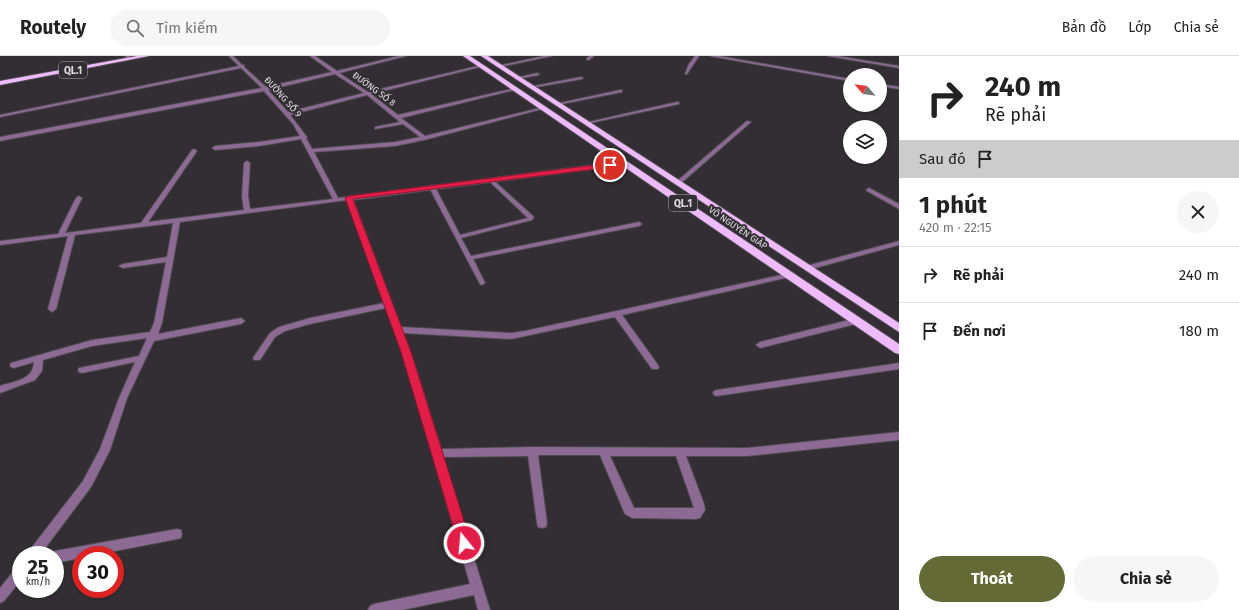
<!DOCTYPE html>
<html lang="vi">
<head>
<meta charset="utf-8">
<style>
	:root { --surface:#fff; --page:#f6f6f6; --text:#222; --muted:#767676; --line:#e0e0e0; --accent:#636a35 }
	body { margin:0; font-family:"Fira Sans",sans-serif; background:var(--page); color:var(--text); height:100vh; display:flex; flex-direction:column; font-size:15px; white-space:nowrap }
	* { box-sizing:border-box; margin:0 }
	p { font-size:13px; color:var(--muted) }
	.icon { flex:none; width:22px; height:22px; fill:none; stroke:currentColor; stroke-width:2; stroke-linecap:round; stroke-linejoin:round }
	.map { position:relative; flex:1; overflow:hidden }
	.details { display:flex; flex-direction:column; background:var(--surface); width:340px }
	.details>* { flex:none }
	.banner { background:#fff; color:var(--text); overflow:hidden }
	.needle { width:26px; rotate:298deg }
	.tools { position:absolute; left:843px; top:12px; display:grid; gap:8px }
	.tools a { display:grid; place-items:center; width:44px; height:44px; border-radius:50%; background:var(--surface); box-shadow:0 1px 3px #0004; font-size:20px }
	.speed { position:absolute; left:12px; top:490px; display:flex; gap:8px; font-size:20px; font-weight:700; text-align:center }
	.speed>* { display:grid; place-content:center; width:52px; height:52px; border-radius:50%; background:var(--surface); box-shadow:0 1px 3px #0004; line-height:1 }
	.speed small { font-size:10px; font-weight:400 }
	.speed .limit { border:6px solid #d22; background:#fff; color:#111 }
	.pin { position:absolute; display:grid; place-items:center; width:34px; height:34px; color:#fff; margin:-17px; border:2px solid #fff; border-radius:50%; box-shadow:0 1px 4px #0007 }
	.me { position:absolute; width:44px; margin:-22px; rotate:343deg; stroke-linejoin:round; filter:drop-shadow(0 0 3px #0008) }
	.turn { display:flex; align-items:center; gap:14px; height:84px; padding:0 20px; font-size:18px }
	.turn .icon { width:52px; height:52px; stroke-width:2.5 }
	.turn b { display:block; font-size:28px; line-height:34px }
	.then { display:flex; align-items:center; height:38px; padding:0 20px; background:#0003; gap:8px; font-size:15px }
	.round { display:grid; place-items:center; flex:none; width:42px; height:42px; border-radius:21px; background:var(--page) }
	.head { display:flex; align-items:center; justify-content:space-between; height:68px; padding:0 20px }
	h1 { font-size:24px; font-weight:700; line-height:30px }
	.action { display:flex; gap:8px; margin-top:auto; padding:8px 20px }
	.action a { flex:1; height:46px; border-radius:24px; background:var(--accent); color:#fff; font-size:16px; font-weight:700; line-height:46px; text-align:center }
	.action a+a { background:var(--page); color:var(--text) }
	ul { padding:0; list-style:none }
	li { display:flex; align-items:center; gap:12px; height:56px; padding:0 20px; border-top:1px solid var(--line) }
	li div { flex:1 }
	li b { display:block; font-size:15px }
	li em { font-style:normal }
	header { display:flex; align-items:center; gap:24px; box-sizing:border-box; height:56px; padding:0 20px; background:var(--surface); border-bottom:1px solid var(--line) }
	header strong { font-size:19px }
	nav { display:flex; gap:22px; margin-inline-start:auto; font-size:14px }
	.search { width:280px; height:36px; background:var(--page); display:flex; align-items:center; gap:10px; box-sizing:border-box; padding:0 14px; border-radius:22px; color:var(--muted); font-size:15px }
	main { display:flex; flex:1; min-height:0 }
	.map>svg:first-child { display:block }
	.lines { fill:none; stroke-linecap:round; stroke-linejoin:round }
	.service-casing { stroke:#4e4a4f; stroke-width:2 }
	.minor-casing { stroke:#4e4a4f; stroke-width:2 }
	.trunk-casing { stroke:#4e4a4f; stroke-width:2 }
	.service { fill:#8c6a94; fill-rule:evenodd }
	.minor { fill:#8c6a94; fill-rule:evenodd }
	.trunk { fill:#eebafa; fill-rule:evenodd }
	.route { fill:#e11d48; stroke:#92132f }
	.labels { text-anchor:middle; stroke-width:4; stroke-linejoin:round; paint-order:stroke }
	.far-street-label { font-size:9px; fill:#e0dde0; stroke:#322e33 }
	.shield { fill:#322e33; stroke:#aca8ac; stroke-width:1 }
	.shield-label { font-size:10px; font-weight:bold; fill:#e0dde0 }
</style>
</head>
<body>
<header>
<strong>Routely</strong>
<div class="search"><svg class="icon" aria-label="search" viewBox="0 0 24 24"><circle cx="10" cy="10" r="6"/><path d="M15 15l6 6"/></svg>Tìm kiếm</div>
<nav><a>Bản đồ</a><a>Lớp</a><a>Chia sẻ</a></nav>
</header>
<main>
<div class="map">
<svg width="899" height="554" viewBox="0 0 899 554">
	<rect width="100%" height="100%" fill="#322e33"/>
	<g class="lines">
		<defs>
			<path id="service" d="M491 122 534 161 532 164 461 182 471 200 639 166 642 168 639 170 473 203 485 227 482 229 480 228 429 131 432 129 435 131 460 179 528 162 489 125V123Z"/>
			<path id="minor" d="M125 0H129L130 1 128 2Z
				M229 0H233L242 9H244V11L266 31 332 16 310 0H315L337 15 399 0H406L339 17 368 36 482 9 484 10 371 38 398 59 516 32 518 33 401 62 425 80 544 51 546 52 424 84 395 90 314 96 338 142 624 105 627 107 624 109 353 144 401 271 511 277 525 275 790 217 794 219 790 221 622 259 658 309 659 311 658 313H652L615 261 511 283 403 277 414 307 441 393 532 391 747 392 899 376V384L747 400H686L704 448 705 454 700 462 696 463 632 462 625 458 600 399H538L547 467 546 471 542 472 538 471 537 467 528 400 443 401 490 554H478L474 539 402 554H368L370 550 374 548 470 528 406 307 386 252 310 268 285 275 275 281 260 304H254L253 302 270 277 279 271 310 262 384 247 347 144 180 166 162 267 158 278 241 262 245 265 241 268 154 285 127 342 110 394 91 431 40 499H27L29 495 83 425 100 393 119 342 135 306 82 317 79 316 78 314 79 312 139 300 147 282 92 290 43 304 42 315 35 324 0 337V330C15 325 33 324 34 306L14 312 11 311 10 309 11 307 92 284 150 276 154 267 166 206 123 212 119 210 123 208 167 201 173 167 75 179 56 253 52 256 48 253 68 180 0 189V185L58 178 76 142 79 140 82 142 65 177 141 167 192 94 194 93 197 95 148 166 244 154 242 140 244 107 247 105 250 107 248 140 250 153 333 143 301 83 259 90 215 94 212 92 215 90 259 86 300 80 293 68 264 35 0 85V81L262 32 241 12 0 61V59L239 10ZM335 18 364 37 288 56 268 34ZM367 39 400 66 375 71V73L403 68 420 81 395 86 312 93 306 82 307 81 290 59ZM610 400H676L694 452H634Z
				M544 0H552L499 11 497 10Z
				M590 0H594L589 4H587V2Z
				M695 0H699L687 18H685L689 8Z
				M710 0H719L850 23V25Z
				M828 0H837L899 10V12Z
				M538 17 539 19 517 23 515 22Z
				M581 21 583 22 582 23 531 32 529 31Z
				M880 28 899 31V33L880 30Z
				M620 34H622V36L557 49 555 48Z
				M677 46H679V48L586 68 584 67Z
				M747 65 751 66 680 128H676V126Z
				M869 132 899 148V153L867 135 866 134Z
				M899 185V189L808 214 804 212 806 210Z
				M857 262 860 263 861 265 860 267 760 292 756 289 760 286Z
				M899 307V313L717 340 714 339 713 337 714 335 717 334Z
				M177 473 181 474 182 478 181 482 177 483 95 499H81V502L55 507V499H50L51 497 55 495Z
				M21 509V524L4 545 0 547V532L17 511Z"/>
			<path id="trunk" d="M137 0H149L0 29V25Z
				M463 0H470L899 288V298L895 297Z
				M481 0H488L899 267V276Z"/>
		</defs>
		<use href="#service" class="service-casing"/>
		<use href="#minor" class="minor-casing"/>
		<use href="#trunk" class="trunk-casing"/>
		<use href="#service" class="service"/>
		<use href="#minor" class="minor"/>
		<use href="#trunk" class="trunk"/>
	</g>
	<path class="route" d="M610 107 612 108V111L353 143 411 296 471 487 469 492 464 493 460 492 458 487 401 296 345 142 349 140Z"/>
	<g class="labels">
		<g class="far-street-label">
			<text transform="translate(374 33) rotate(36)" y="3">ĐƯỜNG SỐ 8</text>
			<text transform="translate(283 41) rotate(48)" y="3">ĐƯỜNG SỐ 9</text>
			<text transform="translate(738 172) rotate(34)" y="3">VÕ NGUYÊN GIÁP</text>
		</g>
		<g class="shield">
			<rect x="59" y="6" width="28" height="16" rx="3"/>
			<rect x="669" y="139" width="28" height="16" rx="3"/>
		</g>
		<g class="shield-label">
			<text x="73" y="18">QL.1</text>
			<text x="683" y="151">QL.1</text>
		</g>
	</g>
</svg>
<div class="tools">
<a><svg class="needle" viewBox="-14 -14 28 28"><path d="M0-13l5 13h-10z" fill="#e53935"/><path d="M0 13l5-13h-10z" fill="#767676"/></svg></a>
<a><svg class="icon" aria-label="layers" viewBox="0 0 24 24"><path d="M12 4l9 5-9 5-9-5zM3 14l9 5 9-5"/></svg></a>
</div>
<div class="speed"><div>25<small>km/h</small></div><div class="limit">30</div></div>
<div class="pin" style="left:610px;top:109px;background:#d93025"><svg class="icon" aria-label="arrive" viewBox="0 0 24 24"><path d="M6 21V4h12l-3 4 3 4H6"/></svg></div>
<svg class="me" style="left:464px;top:487px" viewBox="-20 -20 40 40"><circle r="17" fill="#e11d48" stroke="#fff" stroke-width="3"/><path d="M0-11L8 9 0 5-8 9z" fill="#fff"/></svg>
</div>
<section class="details">
<div class="banner">
<div class="turn"><svg class="icon" aria-label="right" viewBox="0 0 24 24"><path d="M7 20v-9h11M14 6l5 5-5 5"/></svg><div><b>240 m</b>Rẽ phải</div></div>
<div class="then">Sau đó<svg class="icon" aria-label="arrive" viewBox="0 0 24 24"><path d="M6 21V4h12l-3 4 3 4H6"/></svg></div>
</div>
<div class="head"><div><h1>1 phút</h1><p>420 m · 22:15</p></div><a class="round"><svg class="icon" aria-label="close" viewBox="0 0 24 24"><path d="M6 6l12 12M18 6L6 18"/></svg></a></div>
<ul>
<li><svg class="icon" aria-label="right" viewBox="0 0 24 24"><path d="M7 20v-9h11M14 6l5 5-5 5"/></svg><div><b>Rẽ phải</b></div><em>240 m</em></li>
<li><svg class="icon" aria-label="arrive" viewBox="0 0 24 24"><path d="M6 21V4h12l-3 4 3 4H6"/></svg><div><b>Đến nơi</b></div><em>180 m</em></li>
</ul>
<div class="action"><a>Thoát</a><a>Chia sẻ</a></div>
</section>
</main>
</body>
</html>
